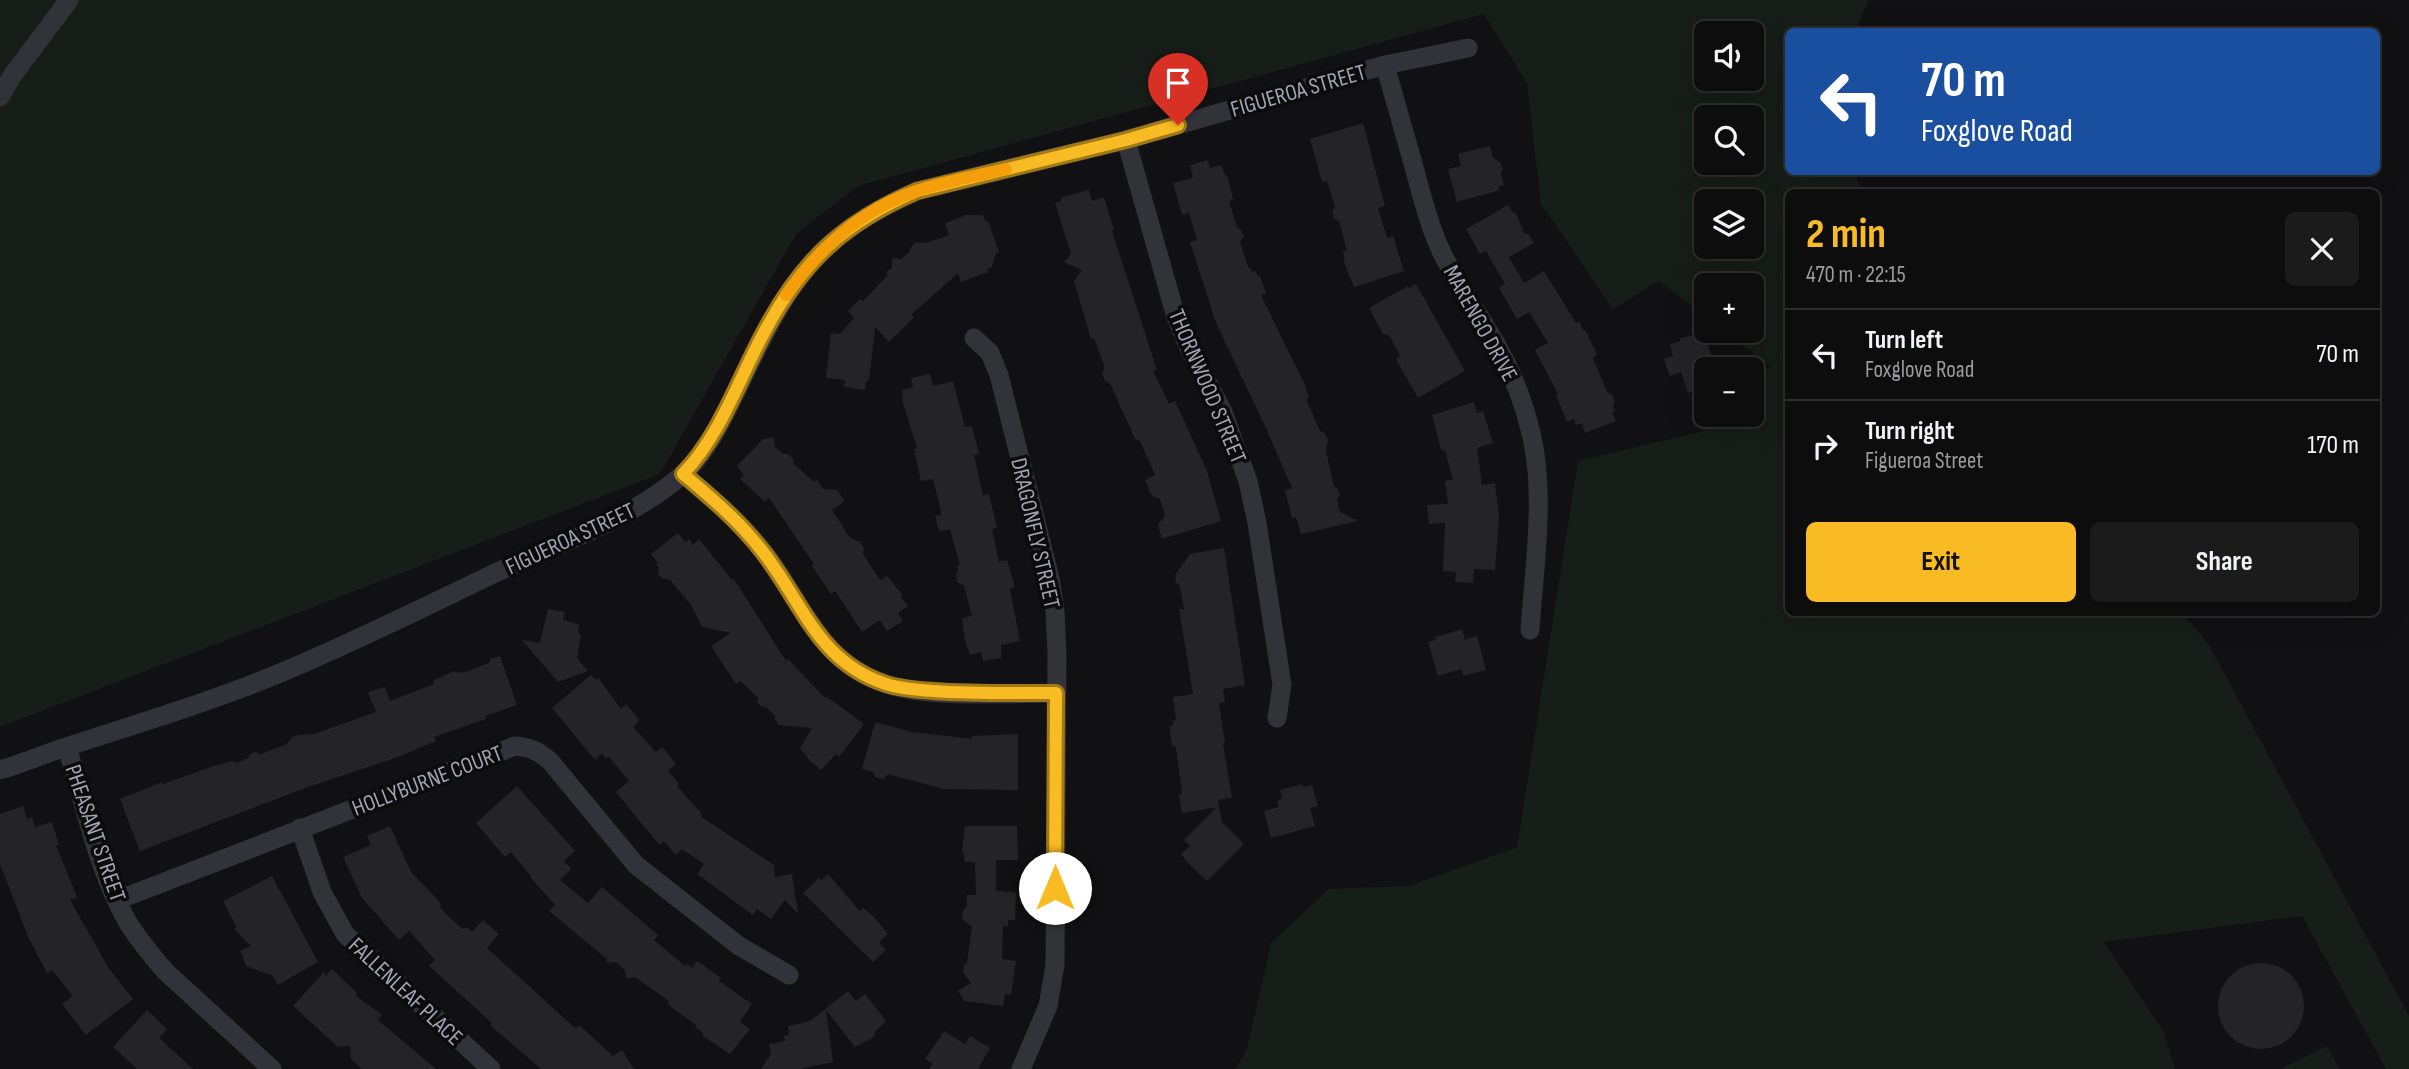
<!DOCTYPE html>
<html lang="en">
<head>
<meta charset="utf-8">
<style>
	:root { --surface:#0d0d0e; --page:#1b1b1c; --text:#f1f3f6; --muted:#9a9c9e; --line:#2d2d2e; --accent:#f8bb23 }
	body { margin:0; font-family:"Sofia Sans Condensed",sans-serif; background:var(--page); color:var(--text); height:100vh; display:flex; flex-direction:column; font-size:26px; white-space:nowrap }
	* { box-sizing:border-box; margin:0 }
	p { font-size:23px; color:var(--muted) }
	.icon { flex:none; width:38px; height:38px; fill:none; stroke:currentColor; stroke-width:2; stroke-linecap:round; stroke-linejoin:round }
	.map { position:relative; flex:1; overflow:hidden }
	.sheet { position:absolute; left:1785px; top:189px; width:595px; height:427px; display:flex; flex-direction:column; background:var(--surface); border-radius:10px; box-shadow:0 7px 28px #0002,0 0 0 2px var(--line) }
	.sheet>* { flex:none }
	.hud { position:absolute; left:1785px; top:28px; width:595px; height:147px; border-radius:10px; box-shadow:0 7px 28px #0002,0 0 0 2px var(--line); background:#1a4fa0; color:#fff; overflow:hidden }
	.controls { position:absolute; left:1694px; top:21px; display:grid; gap:14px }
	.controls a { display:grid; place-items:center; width:70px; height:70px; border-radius:10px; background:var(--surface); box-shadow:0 7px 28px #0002,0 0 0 2px var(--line); font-size:35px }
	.pin { position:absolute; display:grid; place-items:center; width:60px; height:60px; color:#fff; margin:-72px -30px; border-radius:50% 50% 50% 0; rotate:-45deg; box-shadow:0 0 7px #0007 }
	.pin .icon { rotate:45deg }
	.me { position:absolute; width:77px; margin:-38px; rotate:0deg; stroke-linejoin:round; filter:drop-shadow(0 0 5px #0008) }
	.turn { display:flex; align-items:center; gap:24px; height:147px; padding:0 21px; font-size:32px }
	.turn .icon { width:91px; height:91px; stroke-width:2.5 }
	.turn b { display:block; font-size:49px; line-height:60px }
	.round { display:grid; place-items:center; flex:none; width:74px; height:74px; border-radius:10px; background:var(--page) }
	.headline { display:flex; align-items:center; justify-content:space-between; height:119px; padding:0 21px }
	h1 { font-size:42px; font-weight:700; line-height:52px; color:var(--accent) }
	.cta { display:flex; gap:14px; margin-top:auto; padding:14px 21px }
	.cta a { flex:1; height:80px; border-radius:10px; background:var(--accent); color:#111; font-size:28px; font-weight:700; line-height:80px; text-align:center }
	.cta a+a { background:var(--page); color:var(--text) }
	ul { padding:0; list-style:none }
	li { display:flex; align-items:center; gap:21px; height:91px; padding:0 21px; border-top:2px solid var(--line) }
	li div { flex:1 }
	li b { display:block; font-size:26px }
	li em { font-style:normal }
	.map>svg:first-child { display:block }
	.green { fill:#171d18; fill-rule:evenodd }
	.building { fill:#242427 }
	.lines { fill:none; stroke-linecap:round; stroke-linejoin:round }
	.minor { stroke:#323338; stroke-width:19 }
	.route-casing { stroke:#a17a17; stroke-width:18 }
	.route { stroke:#f8bb23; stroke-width:12 }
	.slow { stroke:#f59e0b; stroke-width:12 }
	.labels { text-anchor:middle; stroke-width:7; stroke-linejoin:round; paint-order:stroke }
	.street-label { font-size:23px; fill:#a2a6b4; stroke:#0c0c0e }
</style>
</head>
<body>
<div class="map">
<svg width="2409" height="1069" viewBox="0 0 2409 1069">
	<rect width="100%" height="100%" fill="#111113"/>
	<path class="green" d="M0 0H1868L1856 31 1788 32V172H1853L1862 192H1788V612L2183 613 2209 645 2409 1016V1069H2386L2302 916 2104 942 2164 1032 2175 1069H1235L1247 1049 1271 943 1329 889 1409 886 1517 847 1578 461 1703 431 1720 415H1752V384L1770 366 1724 331H1752V285H1706V317L1659 281 1613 309 1541 204 1527 84 1484 14 858 186 796 234 660 474 0 727ZM1706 33H1752V79H1706ZM1706 117H1752V163H1706ZM1706 201H1752V247H1706Z
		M2327 1046 2340 1069H2281Z"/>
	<path class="building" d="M1363 123 1385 206 1378 208 1387 238 1393 236 1404 271 1354 287 1345 265 1343 252 1347 251 1339 221 1334 219 1332 212 1335 207 1327 181 1322 182 1310 139Z
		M1490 146 1493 158 1501 163 1503 169 1501 174 1504 185 1498 187 1500 190 1457 202 1448 169 1461 166 1458 154Z
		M1207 160 1210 168 1221 165 1225 175 1228 177 1233 200 1229 201 1237 227 1241 230 1244 236 1240 242 1249 269 1251 268 1252 272 1256 271 1258 277 1260 276 1266 293 1261 295 1305 385 1309 397 1306 399 1320 431 1325 433 1328 440 1326 451 1334 487 1338 489 1340 495 1337 499 1340 512 1358 521 1301 534 1296 517 1292 518 1285 490 1292 488 1265 426 1216 323 1190 242 1197 240 1189 213 1182 215 1173 183 1193 178 1190 165Z
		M1089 190 1092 201 1104 197 1114 230 1112 231 1157 370 1153 371 1169 404 1175 401 1187 427 1207 471 1221 521 1162 539 1158 525 1165 515 1160 499 1152 496 1145 480 1155 475 1140 441 1135 439 1110 383 1105 381 1102 373 1105 368 1094 338 1091 339 1074 281 1082 270 1064 262 1071 254 1055 203 1061 201 1062 197Z
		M1508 205 1512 212 1516 213 1524 233 1529 235 1534 243 1509 257 1524 283 1544 271 1576 323 1579 321 1583 330 1586 331 1597 355 1593 358 1607 392 1612 395 1615 402 1613 406 1615 411 1612 412 1616 421 1585 433 1582 423 1576 425 1574 419 1567 422 1556 395 1558 394 1535 350 1548 343 1529 312 1517 319 1499 288 1505 284 1486 251 1480 254 1466 229Z
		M966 215H983L986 222 988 221 999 252 996 253 992 267 987 269 988 272 961 282 958 273 911 315 914 317 889 342 875 327 869 381H866L865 390 844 387 845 380 826 378 831 333 840 334 854 318 848 311 860 299 863 301 888 275 886 272 892 268V258L901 259 910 251 911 247 915 242 926 243 949 235 945 223Z
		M1416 284 1465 371 1418 398 1396 359 1400 356 1389 335 1383 334 1369 308 1408 286 1409 288Z
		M1704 333 1716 369H1706V387L1688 393 1681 372 1670 376 1664 359 1673 356 1670 344 1679 342 1681 338Z
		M930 374 933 386 953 381 965 427 972 426 979 454 974 455 983 495 989 494 997 528 992 529 999 562 1007 560 1015 587 1010 589 1020 641 1001 645V658L983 661 981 652 970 655 965 641 962 618 972 616 964 586 957 582 956 575 958 571 957 566 960 565 950 530 939 531 935 516 941 515 940 507 933 479 921 481 914 449 917 448 903 403 902 390 913 387 911 378Z
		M1474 402 1477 413 1483 411 1493 443 1477 448 1482 485 1495 483 1499 516 1495 570 1474 569 1473 583 1455 582 1456 572 1443 571 1445 523 1429 524 1427 505 1448 504 1445 481 1453 480 1445 451 1441 450 1432 415Z
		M774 437 775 447 784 454H788L793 459 794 464 814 482 817 480 823 489 837 490 845 501 832 510 850 538 860 542 864 548 863 554 880 580 887 576 902 594 901 597 908 606 898 613 903 621 887 631 880 620 862 632 835 591 831 594 812 566 814 564 769 498 765 502 740 479 744 475 737 466 763 439Z
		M678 533 685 542 689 539 693 545 699 539 732 580 734 579 786 661 788 659 825 698 826 696 864 724 839 757 836 754 821 770 810 761 800 748 812 728 779 725 775 720V716L766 707H762L757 702 758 698 741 681 736 684 711 646 731 633 702 627 691 605 670 580 662 578 658 574 659 568 656 564 658 563 651 554Z
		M1224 548 1245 685 1223 689 1225 702 1219 703 1225 743 1223 744 1232 798 1218 800 1222 822 1244 844 1207 881 1187 862 1181 854 1190 846 1184 840 1217 807 1183 813 1181 808 1179 794H1182L1176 747 1172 745 1169 726 1173 725V721L1176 720 1173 697 1193 694 1179 609H1184L1180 586 1176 582 1175 575 1190 554Z
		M548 609 565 612 563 620 579 624 578 633 581 634 577 658 588 671 558 682 522 640 540 643Z
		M1462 629 1465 640 1477 636 1486 670 1463 676 1462 669 1438 676 1428 642 1436 640 1435 637Z
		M500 656 517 705 485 716 486 719 434 737 436 741 395 758 308 787 140 851 120 799 162 782 163 784 214 766 232 761 237 763 248 758 250 754 255 752 261 754 287 744 292 737 298 735 314 734 376 712 368 692 385 687 390 701 434 684 433 681 445 675 455 671 458 673 468 671 489 663 490 659Z
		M591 675 595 679H599L621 709 626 704 640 720 633 727 656 752 662 747 676 764 668 771 679 784 677 786 702 814 700 816 774 865 775 877 792 874 798 914 785 900 771 919 757 909 753 915 697 874 704 864 682 849 676 855 664 841 660 845 641 823 616 792 629 781 609 757 606 759 602 754 595 760 552 708Z
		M875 722 912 732 972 739V736L1018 734V790L943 789 888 774 883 779 875 777 873 772 862 769Z
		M1302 784 1303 787 1312 785 1318 806 1310 808 1315 826 1271 838 1264 811 1279 807 1277 801 1282 799 1280 790Z
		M517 786 575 851 564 861 571 869 560 880 588 903 602 887 658 935 654 940 685 966 687 964 692 968 697 961 721 978 719 981 752 1004 740 1022 750 1029 730 1054 703 1036V1033L695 1027 696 1025 667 1004 669 1001 635 977 626 978 625 970 616 962 607 963V959L549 911 555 905 530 877 531 876 511 852 505 857 476 823Z
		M23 806 27 819 32 817 35 827 52 822 59 845H56L77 897 70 900 108 967 133 999 86 1035 62 1004 73 996 52 970 47 973 29 939 0 864V814Z
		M390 826 411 872 439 901 441 907 440 908 462 929 467 927 472 932 483 920 499 934 487 948 575 1028 579 1025 613 1056 622 1050 634 1069H541L490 1025 492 1023 429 966 435 960 409 931 399 940 362 898 343 857 371 845 367 836Z
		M965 826H1017L1018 860H996V891L1016 892 1015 920H1008V926H1003L1002 959 1016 961 1011 995 1005 994 1003 1006 964 1001 958 991 971 983 963 972 964 965 967 963 972 927 962 919 963 910 967 907V895H976L975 862H965L964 853 962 850Z
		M828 874 860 911 863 908 872 915 888 934 879 942 886 950 873 962 803 893 819 878 821 880Z
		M272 876 318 962 278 985 273 976 246 966 240 951 251 946 234 929 237 928 223 901Z
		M2218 1006a43 43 0 1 1 86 0a43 43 0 1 1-86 0Z
		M332 969 357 993 355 995 382 1015 378 1020 436 1069H362L351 1059 350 1046 338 1047 293 1006 324 972 326 976Z
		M848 991 856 1001 865 994 886 1021 875 1032 874 1037 855 1047 826 1010 833 1062 799 1069H761L771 1054 769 1044 785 1041 784 1036 789 1035 788 1026 810 1021Z
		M147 1010 167 1029 159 1038 193 1069H137L113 1047Z
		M944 1031 965 1044 970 1036 990 1048 978 1069H929L933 1064 925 1059Z"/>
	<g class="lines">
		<path class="minor" d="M1385 65C1395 99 1404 133 1414 167 1422 196 1429 226 1442 253 1458 285 1479 314 1496 344 1512 372 1524 403 1531 433 1546 494 1534 568 1530 630
			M0 97 12 76 69 0
			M1126 140 1176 317 1189 348 1223 412 1248 481 1257 523 1282 685 1277 718
			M974 338 990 353 999 375 1050 578 1055 612 1057 653 1055 965 1048 1006 1021 1069
			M683 474C712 498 740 522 763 551 803 602 818 662 886 684 933 699 1006 693 1056 693
			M67 747C84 802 98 871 127 921 138 939 152 956 166 972L272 1069
			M0 770C24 763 46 753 69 746 146 721 226 697 299 665 364 637 429 605 493 574 558 544 627 522 682 475 707 454 726 413 740 384 786 287 814 236 917 191L1126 140 1385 65 1468 48
			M300 828 322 892 345 934 491 1069
			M118 900 515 746C530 747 538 751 550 761L636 865 739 946 789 975"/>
	</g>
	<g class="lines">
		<defs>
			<path id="route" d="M1055 888 1056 693C1015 693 974 694 934 691 918 690 902 689 886 684 818 662 803 603 763 552 740 522 712 498 683 474 722 433 739 378 766 329 803 260 845 222 917 191L1126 140 1178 125"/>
		</defs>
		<use href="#route" class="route-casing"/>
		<use href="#route" class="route"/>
		<path class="slow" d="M786 295C821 247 859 211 916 191 945 181 977 176 1006 169"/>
	</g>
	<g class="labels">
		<g class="street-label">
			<text transform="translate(1298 90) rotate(-16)" y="8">FIGUEROA STREET</text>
			<text transform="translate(1481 323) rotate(61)" y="8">MARENGO DRIVE</text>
			<text transform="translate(1208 386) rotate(67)" y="8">THORNWOOD STREET</text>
			<text transform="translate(1036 533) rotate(77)" y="8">DRAGONFLY STREET</text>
			<text transform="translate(570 538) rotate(-25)" y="8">FIGUEROA STREET</text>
			<text transform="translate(427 780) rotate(-21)" y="8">HOLLYBURNE COURT</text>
			<text transform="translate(96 833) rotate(71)" y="8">PHEASANT STREET</text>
			<text transform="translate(406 991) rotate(43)" y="8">FALLENLEAF PLACE</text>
		</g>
	</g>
</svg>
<div class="controls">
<a><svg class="icon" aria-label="sound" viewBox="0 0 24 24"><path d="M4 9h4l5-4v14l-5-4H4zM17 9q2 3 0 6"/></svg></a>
<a><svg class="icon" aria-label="search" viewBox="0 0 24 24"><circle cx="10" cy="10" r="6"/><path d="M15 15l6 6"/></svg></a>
<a><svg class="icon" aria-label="layers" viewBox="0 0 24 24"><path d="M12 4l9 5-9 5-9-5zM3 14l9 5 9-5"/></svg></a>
<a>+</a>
<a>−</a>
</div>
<div class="pin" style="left:1178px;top:125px;background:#d93025"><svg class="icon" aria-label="arrive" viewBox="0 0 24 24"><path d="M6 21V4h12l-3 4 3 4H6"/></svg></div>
<svg class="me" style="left:1055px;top:888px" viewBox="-20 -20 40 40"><circle r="19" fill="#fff"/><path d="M0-13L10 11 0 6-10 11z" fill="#f8bb23"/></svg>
<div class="hud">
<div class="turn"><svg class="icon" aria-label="left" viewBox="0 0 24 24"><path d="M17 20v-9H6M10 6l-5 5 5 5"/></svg><div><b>70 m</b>Foxglove Road</div></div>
</div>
<section class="sheet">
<div class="headline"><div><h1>2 min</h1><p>470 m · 22:15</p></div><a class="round"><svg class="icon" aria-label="close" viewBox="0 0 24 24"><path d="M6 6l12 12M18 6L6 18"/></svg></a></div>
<ul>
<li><svg class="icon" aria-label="left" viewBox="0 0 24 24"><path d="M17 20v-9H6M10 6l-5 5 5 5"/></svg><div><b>Turn left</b><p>Foxglove Road</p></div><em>70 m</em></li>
<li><svg class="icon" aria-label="right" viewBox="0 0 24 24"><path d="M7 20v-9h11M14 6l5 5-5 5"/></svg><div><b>Turn right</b><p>Figueroa Street</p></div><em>170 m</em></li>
</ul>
<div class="cta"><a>Exit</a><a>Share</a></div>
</section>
</div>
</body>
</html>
